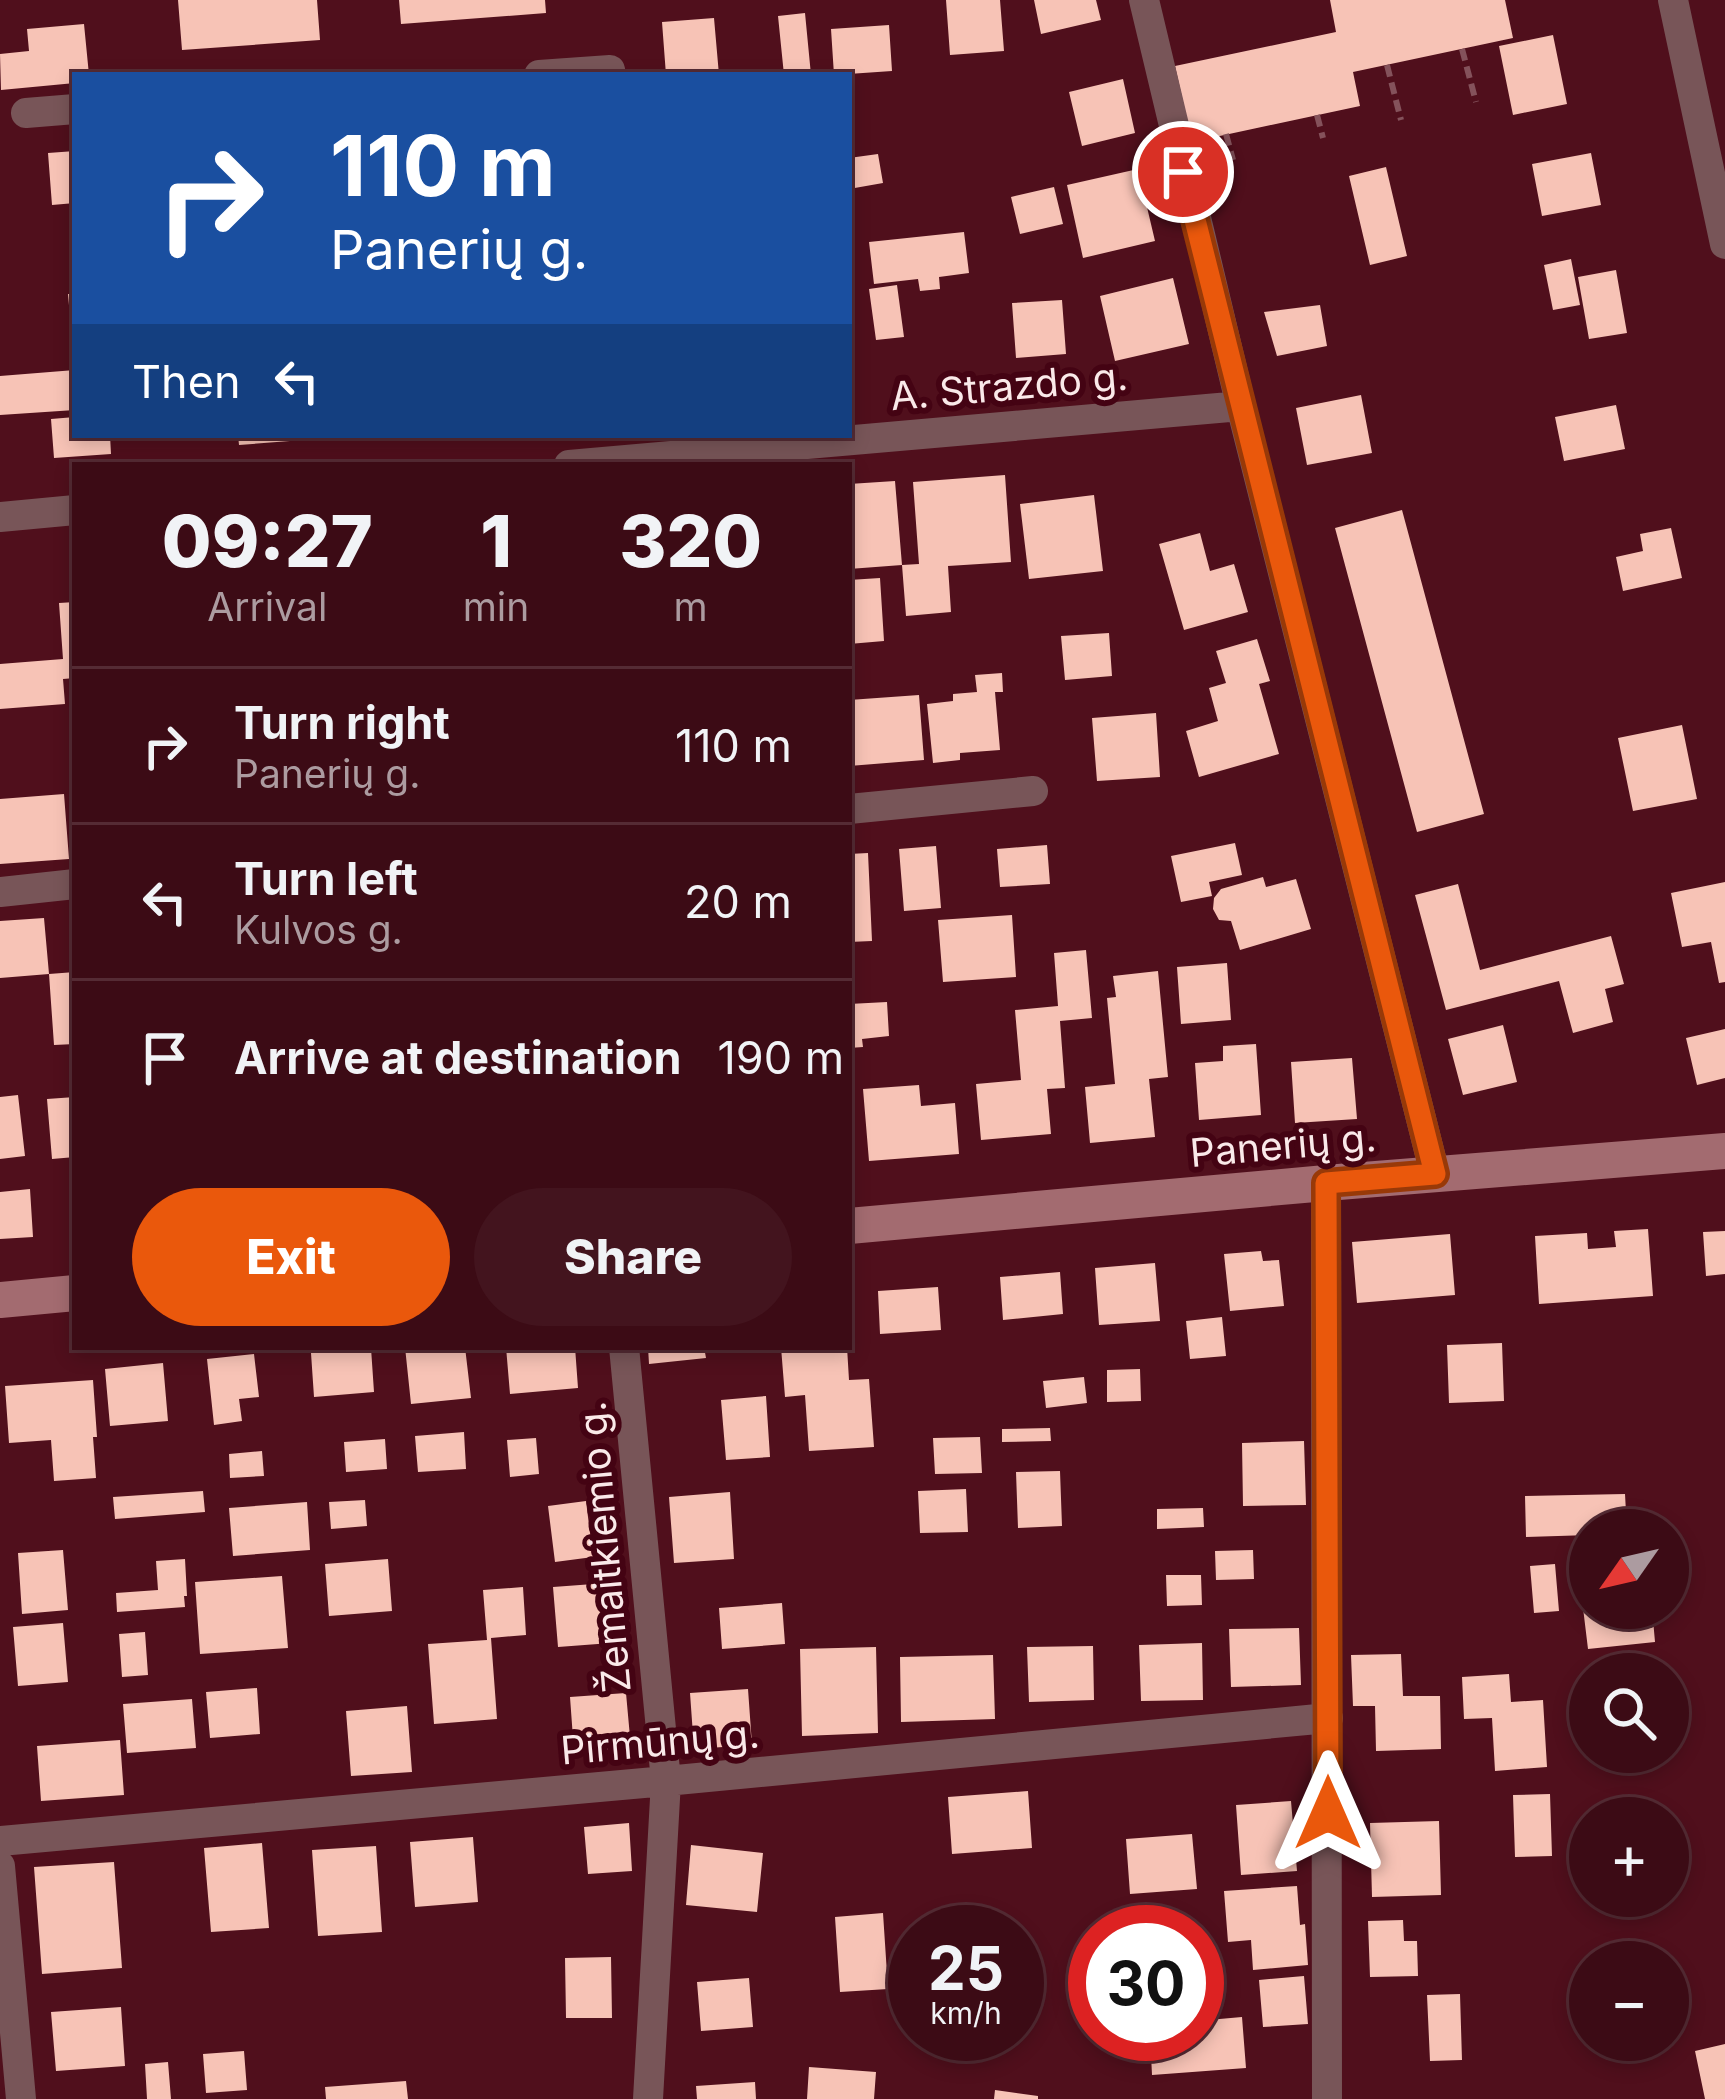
<!DOCTYPE html>
<html lang="en">
<head>
<meta charset="utf-8">
<style>
	:root { --surface:#3c0b15; --page:#43141e; --text:#f1f3f6; --muted:#ac9ba0; --line:#552b34; --accent:#ea580c }
	body { margin:0; font-family:Inter,sans-serif; background:var(--page); color:var(--text); height:100vh; display:flex; flex-direction:column; font-size:45px; white-space:nowrap }
	* { box-sizing:border-box; margin:0 }
	p { font-size:39px; color:var(--muted) }
	.icon { flex:none; width:66px; height:66px; fill:none; stroke:currentColor; stroke-width:2; stroke-linecap:round; stroke-linejoin:round }
	.map { position:relative; flex:1; overflow:hidden }
	.drawer { position:absolute; left:72px; top:462px; width:780px; height:888px; display:flex; flex-direction:column; background:var(--surface); border-radius:0px; box-shadow:0 6px 18px #0003,0 0 0 3px var(--line) }
	.drawer>* { flex:none }
	.guide { position:absolute; left:72px; top:72px; width:780px; height:366px; border-radius:0px; box-shadow:0 6px 18px #0003,0 0 0 3px var(--line); background:#1a4fa0; color:#fff; overflow:hidden }
	.needle { width:78px; rotate:236deg }
	.fabs { position:absolute; left:1569px; top:1509px; display:grid; gap:24px }
	.fabs a { display:grid; place-items:center; width:120px; height:120px; border-radius:50%; background:var(--surface); box-shadow:0 6px 18px #0003,0 0 0 3px var(--line); font-size:60px }
	.speed { position:absolute; left:888px; top:1905px; display:flex; gap:24px; font-size:60px; font-weight:700; text-align:center }
	.speed>* { display:grid; place-content:center; width:156px; height:156px; border-radius:50%; background:var(--surface); box-shadow:0 6px 18px #0003,0 0 0 3px var(--line); line-height:1 }
	.speed small { font-size:30px; font-weight:400 }
	.speed .limit { border:18px solid #d22; background:#fff; color:#111 }
	.pin { position:absolute; display:grid; place-items:center; width:102px; height:102px; color:#fff; margin:-51px; border:6px solid #fff; border-radius:50%; box-shadow:0 3px 12px #0007 }
	.me { position:absolute; width:132px; margin:-66px; rotate:0deg; stroke-linejoin:round; filter:drop-shadow(0 0 9px #0008) }
	.turn { display:flex; align-items:center; gap:42px; height:252px; padding:0 60px; font-size:54px }
	.turn .icon { width:156px; height:156px; stroke-width:2.5 }
	.turn b { display:block; font-size:84px; line-height:102px }
	.then { display:flex; align-items:center; height:114px; padding:0 60px; background:#0003; gap:24px; font-size:45px }
	.eta { display:flex; justify-content:space-evenly; align-items:center; height:204px; text-align:center }
	.eta b { font-size:72px; font-weight:800; line-height:84px }
	.action { display:flex; gap:24px; margin-top:auto; padding:24px 60px }
	.action a { flex:1; height:138px; border-radius:72px; background:var(--accent); color:#fff; font-size:48px; font-weight:800; line-height:138px; text-align:center }
	.action a+a { background:var(--page); color:var(--text) }
	ul { padding:0; list-style:none }
	li { display:flex; align-items:center; gap:36px; height:156px; padding:0 60px; border-top:3px solid var(--line) }
	li div { flex:1 }
	li b { display:block; font-size:45px }
	li em { font-style:normal }
	.map>svg:first-child { display:block }
	.building { fill:#f7c3b6 }
	.lines { fill:none; stroke-linecap:round; stroke-linejoin:round }
	.path { stroke:#84525b; stroke-width:6; stroke-dasharray:12 6; stroke-linecap:butt }
	.street { stroke:#785558; stroke-width:30 }
	.secondary { stroke:#a36b70; stroke-width:36 }
	.route-casing { stroke:#983908; stroke-width:30 }
	.route { stroke:#ea580c; stroke-width:21 }
	.labels { text-anchor:middle; stroke-width:12; stroke-linejoin:round; paint-order:stroke }
	.street-label { font-size:39px; fill:#fae9e9; stroke:#440313 }
</style>
</head>
<body>
<div class="map">
<svg width="1725" height="2099" viewBox="0 0 1725 2099">
	<rect width="100%" height="100%" fill="#500f1c"/>
	<path class="building" d="M178 0H317L320 40 182 50Z
		M399 0H545L546 13 401 24Z
		M946 0H1000L1004 51 950 55Z
		M1034 0H1096L1101 20 1041 34Z
		M1330 0H1505L1513 38 1353 72 1360 106 1192 142 1175 66 1336 32Z
		M805 13 811 75H784L778 16Z
		M714 18 719 75H666L662 22Z
		M84 24 89 75H75V83L1 90 0 54 29 51 27 29Z
		M889 25 892 71 834 75 831 29Z
		M1553 35 1567 104 1513 115 1499 46Z
		M1123 79 1135 133 1082 146 1069 92Z
		M75 151V203L52 205 48 153Z
		M1591 153 1601 205 1542 216 1532 164Z
		M878 154 883 183 849 189V158Z
		M1386 167 1407 256 1370 265 1349 176Z
		M1138 169 1155 241 1083 258 1067 185Z
		M1054 187 1063 224 1020 234 1011 197Z
		M964 232 969 273 939 277 940 289 920 291 918 279 874 284 869 242Z
		M1571 259 1580 305 1553 310 1544 265Z
		M1616 270 1627 333 1589 339 1578 277Z
		M1173 278 1189 344 1115 361 1100 296Z
		M897 285 904 337 876 340 869 289Z
		M68 294H75V339H72Z
		M1062 300 1066 354 1016 358 1012 303Z
		M1320 305 1327 346 1277 356 1264 312Z
		M75 370V410L0 415V376Z
		M1361 395 1372 453 1307 465 1296 408Z
		M1616 405 1625 449 1564 461 1555 417Z
		M75 417V435H110L111 454 54 458 51 419Z
		M238 435H329V438L239 445Z
		M1005 475 1011 562 948 566 951 612 906 616 902 565 919 564 913 482Z
		M895 481 902 565 849 569V484Z
		M1094 495 1103 571 1029 579 1020 504Z
		M1402 510 1484 814 1417 832 1335 528Z
		M1671 528 1682 578 1623 591 1616 557 1643 551 1640 534Z
		M1200 533 1210 571 1234 564 1248 612 1184 630 1159 544Z
		M880 578 884 641 849 644V580Z
		M75 602V678L63 679 65 704 0 709V664L63 659 59 603Z
		M1109 633 1112 676 1065 680 1061 636Z
		M1257 639 1270 681 1259 684 1279 754 1199 777 1186 731 1218 721 1209 688 1226 683 1216 651Z
		M1002 673 1003 692H995L1000 750 960 753V760L933 763 927 704 953 701V694L977 692 975 675Z
		M919 695 924 760 849 766V700Z
		M1156 713 1160 777 1097 781 1092 718Z
		M1682 725 1697 799 1633 811 1618 738Z
		M64 794 69 859 0 864V799Z
		M1235 843 1242 875 1209 882 1212 896 1181 902 1171 856Z
		M1047 845 1050 884 1000 887 997 849Z
		M936 846 941 908 904 911 899 849Z
		M868 853 872 941 849 942V854Z
		M1263 877 1266 887 1296 879 1311 929 1240 950 1231 921 1219 920 1213 909 1214 898 1221 889Z
		M1725 882V982L1719 983 1711 942 1682 947 1671 893Z
		M1458 884 1480 970 1611 936 1624 984 1605 989 1613 1022 1573 1033 1559 981 1446 1010 1415 895Z
		M1012 915 1016 977 943 982 938 920Z
		M44 918 49 974 75 972V1044L54 1045 49 974 0 978V921Z
		M1086 950 1092 1018 1060 1021 1065 1088 1047 1089 1051 1134 981 1140 976 1084 1021 1080 1015 1010 1058 1006 1054 953Z
		M1227 963 1231 1020 1181 1024 1177 967Z
		M1158 971 1168 1077 1149 1079 1155 1137 1090 1143 1085 1087 1115 1084 1107 998 1116 997 1113 976Z
		M887 1002 889 1036 862 1039 863 1047 849 1048V1004Z
		M1503 1025 1517 1082 1463 1095 1448 1039Z
		M1725 1029V1078L1697 1085 1686 1038Z
		M1256 1044 1261 1115 1199 1120 1195 1063 1223 1061V1046Z
		M1352 1058 1357 1119 1295 1123 1291 1062Z
		M919 1085 921 1106 955 1103 959 1154 869 1161 863 1089Z
		M18 1095 25 1156 0 1159V1097Z
		M75 1097V1157L52 1159 47 1099Z
		M30 1189 33 1237 0 1239V1192Z
		M1648 1229 1653 1296 1539 1304 1535 1236 1587 1233 1588 1249 1616 1247 1614 1231Z
		M1725 1231V1274L1706 1276 1703 1232Z
		M1450 1234 1455 1295 1357 1303 1352 1242Z
		M1261 1251 1263 1261 1279 1260 1284 1306 1230 1311 1224 1254Z
		M1155 1263 1160 1321 1099 1325 1095 1268Z
		M1060 1272 1063 1314 1003 1320 1000 1277Z
		M938 1287 941 1330 880 1334 878 1291Z
		M1222 1317 1226 1356 1190 1359 1186 1321Z
		M1502 1343 1504 1401 1449 1403 1447 1345Z
		M405 1347H465L471 1398 411 1404Z
		M506 1347H575L578 1388 510 1394Z
		M648 1347H704L706 1358 649 1364Z
		M781 1347H847L849 1380 869 1379 874 1447 809 1451 805 1395 785 1397Z
		M371 1348 374 1392 314 1397 311 1353Z
		M254 1354 259 1397 239 1399 242 1421 214 1425 207 1359Z
		M163 1363 168 1421 110 1426 105 1369Z
		M1140 1369 1141 1401 1107 1402V1370Z
		M1084 1377 1087 1403 1046 1408 1043 1381Z
		M93 1380 97 1437H93L96 1478 54 1481 51 1440 9 1443 5 1386Z
		M766 1396 770 1457 726 1460 721 1400Z
		M1050 1428 1051 1441 1002 1442V1429Z
		M464 1432 466 1469 418 1472 415 1436Z
		M980 1437 982 1473 935 1474 933 1438Z
		M536 1438 539 1474 510 1477 507 1440Z
		M385 1439 387 1469 346 1472 344 1442Z
		M1304 1441 1306 1505 1243 1506 1242 1443Z
		M262 1451 264 1476 230 1478 229 1454Z
		M1060 1471 1062 1526 1018 1528 1016 1472Z
		M966 1489 968 1532 920 1533 918 1491Z
		M203 1491 205 1512 115 1519 113 1497Z
		M730 1492 734 1559 674 1563 669 1497Z
		M1625 1494 1627 1530H1590V1535L1526 1537 1525 1496Z
		M365 1500 367 1526 331 1529 329 1502Z
		M586 1501 593 1557 555 1562 548 1506Z
		M307 1502 310 1550 233 1556 229 1508Z
		M1203 1508 1204 1527 1157 1529V1509Z
		M1590 1548V1608H1652L1655 1642 1588 1649 1576 1550Z
		M63 1550 68 1610 22 1614 18 1553Z
		M1253 1550 1254 1579 1216 1580 1215 1551Z
		M185 1559 187 1596H184L185 1607 117 1612 116 1593 158 1590 156 1561Z
		M388 1559 392 1611 329 1616 325 1564Z
		M1555 1564 1559 1611 1534 1613 1530 1566Z
		M1166 1575H1201L1202 1605 1167 1606Z
		M282 1576 288 1648 200 1654 195 1582Z
		M607 1583 611 1643 558 1647 553 1587Z
		M523 1587 526 1635 491 1638 497 1719 434 1724 428 1644 487 1640 483 1590Z
		M782 1603 785 1644 722 1649 719 1608Z
		M63 1623 68 1682 18 1686 13 1627Z
		M1299 1628 1301 1685 1231 1687 1229 1629Z
		M145 1632 148 1675 122 1677 119 1634Z
		M1202 1643 1203 1700 1141 1701 1139 1645Z
		M1093 1646 1094 1700 1029 1702 1027 1647Z
		M876 1647 878 1733 802 1736 800 1649Z
		M1401 1654 1403 1696H1440L1441 1749 1376 1751 1375 1706H1353L1351 1655Z
		M993 1655 995 1719 901 1722 900 1657Z
		M1509 1674 1511 1702 1543 1700 1547 1767 1495 1771 1492 1718 1464 1719 1462 1677Z
		M257 1688 260 1734 210 1738 206 1692Z
		M748 1689 752 1745 694 1749 690 1693Z
		M626 1693 631 1748 574 1752 570 1697Z
		M192 1699 196 1748 127 1753 123 1704Z
		M407 1706 412 1772 351 1776 346 1711Z
		M120 1740 124 1795 41 1801 37 1746Z
		M1028 1791 1032 1848 952 1854 948 1797Z
		M1550 1794 1552 1856 1515 1857 1513 1795Z
		M1291 1801 1297 1871 1241 1875 1236 1805Z
		M1439 1821 1441 1895 1372 1897 1370 1823Z
		M629 1823 632 1871 588 1874 584 1827Z
		M1192 1834 1197 1889 1130 1894 1126 1839Z
		M473 1837 478 1902 415 1907 410 1842Z
		M262 1843 269 1928 211 1932 204 1848Z
		M691 1845 763 1853 757 1912 686 1905Z
		M376 1846 382 1932 318 1936 312 1850Z
		M114 1862 122 1968 42 1974 34 1867Z
		M1297 1886 1300 1925 1305 1924 1308 1965 1253 1970 1251 1940 1228 1942 1224 1891Z
		M883 1913 888 1989 840 1992 835 1917Z
		M1403 1920 1404 1941H1417L1418 1976 1370 1977 1368 1921Z
		M611 1957 612 2018H566L565 1958Z
		M1304 1976 1308 2024 1263 2027 1259 1980Z
		M749 1978 753 2027 701 2031 697 1982Z
		M1460 1994 1462 2060 1430 2061 1427 1995Z
		M121 2007 125 2066 56 2071 51 2012Z
		M1242 2017 1246 2068 1152 2075 1150 2034H1197V2021Z
		M1725 2044V2099H1705L1695 2051Z
		M244 2051 247 2090 206 2093 203 2054Z
		M168 2062 171 2099H147L145 2064Z
		M809 2067 876 2072 874 2099H807Z
		M406 2081 408 2099H326L325 2087Z
		M755 2082 756 2099H697L696 2086Z
		M995 2090 1038 2096V2099H994Z"/>
	<g class="lines">
		<path class="path" d="M1462 49 1476 102
			M1387 65 1401 120
			M1317 115 1323 138
			M1226 134 1233 160"/>
		<path class="street" d="M1144 0 1241 406 1435 1174
			M1673 0 1725 244
			M539 75 610 70 611 75
			M26 113 75 109
			M569 465 1241 406
			M0 517 75 510
			M849 809 1033 791
			M0 892 75 884
			M1326 1183 1327 2099
			M624 1347 666 1781 648 2099
			M0 1841 666 1781 1328 1718
			M0 1866 21 2099"/>
		<path class="secondary" d="M849 1226 1326 1183 1725 1151
			M0 1300 75 1293"/>
	</g>
	<g class="lines">
		<defs>
			<path id="route" d="M1183 172 1435 1174 1326 1183 1328 1813"/>
		</defs>
		<use href="#route" class="route-casing"/>
		<use href="#route" class="route"/>
	</g>
	<g class="labels">
		<g class="street-label">
			<text transform="translate(1009 386) rotate(-5)" y="14">A. Strazdo g.</text>
			<text transform="translate(1283 1145) rotate(-5)" y="14">Panerių g.</text>
			<text transform="translate(604 1547) rotate(-95)" y="14">Žemaitkiemio g.</text>
			<text transform="translate(660 1742) rotate(-5)" y="14">Pirmūnų g.</text>
		</g>
	</g>
</svg>
<div class="fabs">
<a><svg class="needle" viewBox="-14 -14 28 28"><path d="M0-13l5 13h-10z" fill="#e53935"/><path d="M0 13l5-13h-10z" fill="#ac9ba0"/></svg></a>
<a><svg class="icon" aria-label="search" viewBox="0 0 24 24"><circle cx="10" cy="10" r="6"/><path d="M15 15l6 6"/></svg></a>
<a>+</a>
<a>−</a>
</div>
<div class="speed"><div>25<small>km/h</small></div><div class="limit">30</div></div>
<div class="pin" style="left:1183px;top:172px;background:#d93025"><svg class="icon" aria-label="arrive" viewBox="0 0 24 24"><path d="M6 21V4h12l-3 4 3 4H6"/></svg></div>
<svg class="me" style="left:1328px;top:1813px" viewBox="-20 -20 40 40"><path d="M0-17L14 15 0 8-14 15z" fill="#ea580c" stroke="#fff" stroke-width="4"/></svg>
<div class="guide">
<div class="turn"><svg class="icon" aria-label="right" viewBox="0 0 24 24"><path d="M7 20v-9h11M14 6l5 5-5 5"/></svg><div><b>110 m</b>Panerių g.</div></div>
<div class="then">Then<svg class="icon" aria-label="left" viewBox="0 0 24 24"><path d="M17 20v-9H6M10 6l-5 5 5 5"/></svg></div>
</div>
<section class="drawer">
<div class="eta">
<div><b>09:27</b><p>Arrival</p></div>
<div><b>1</b><p>min</p></div>
<div><b>320</b><p>m</p></div>
</div>
<ul>
<li><svg class="icon" aria-label="right" viewBox="0 0 24 24"><path d="M7 20v-9h11M14 6l5 5-5 5"/></svg><div><b>Turn right</b><p>Panerių g.</p></div><em>110 m</em></li>
<li><svg class="icon" aria-label="left" viewBox="0 0 24 24"><path d="M17 20v-9H6M10 6l-5 5 5 5"/></svg><div><b>Turn left</b><p>Kulvos g.</p></div><em>20 m</em></li>
<li><svg class="icon" aria-label="arrive" viewBox="0 0 24 24"><path d="M6 21V4h12l-3 4 3 4H6"/></svg><div><b>Arrive at destination</b></div><em>190 m</em></li>
</ul>
<div class="action"><a>Exit</a><a>Share</a></div>
</section>
</div>
</body>
</html>
